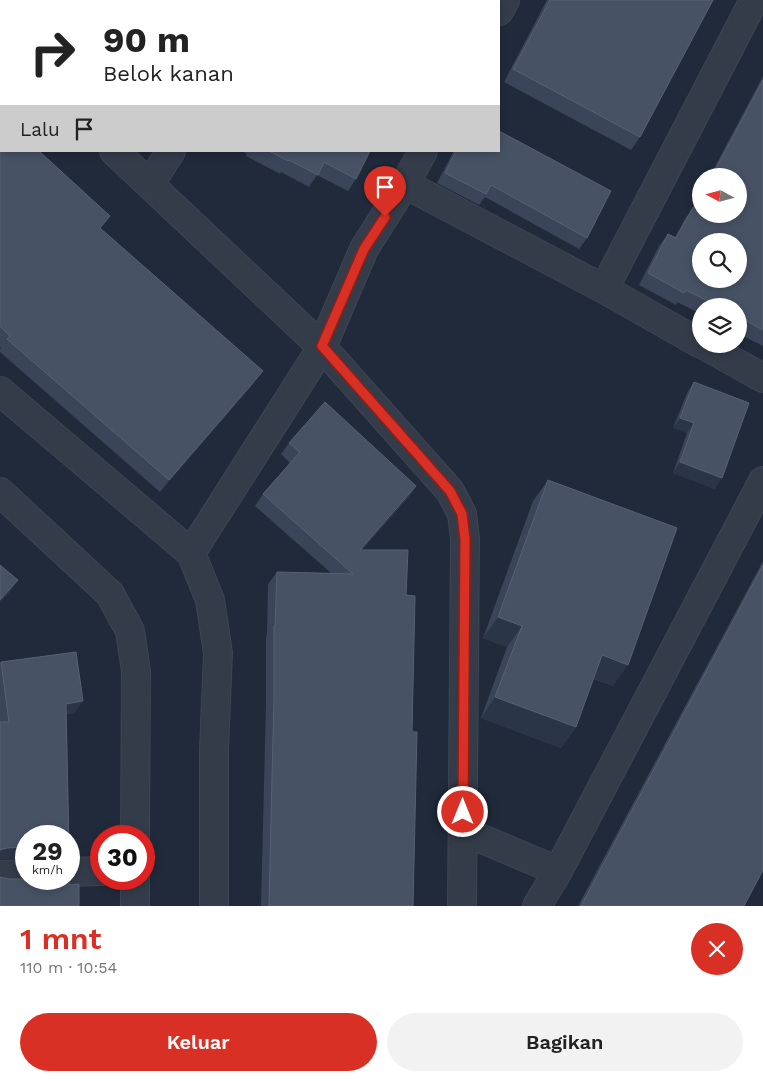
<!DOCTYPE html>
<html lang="id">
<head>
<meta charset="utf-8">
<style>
	:root { --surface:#fff; --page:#f2f2f2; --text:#222; --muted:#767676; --accent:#d93025 }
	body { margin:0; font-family:"Work Sans",sans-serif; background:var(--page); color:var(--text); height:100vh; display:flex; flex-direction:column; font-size:19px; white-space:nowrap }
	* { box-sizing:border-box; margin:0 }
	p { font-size:16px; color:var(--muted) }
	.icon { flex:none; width:28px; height:28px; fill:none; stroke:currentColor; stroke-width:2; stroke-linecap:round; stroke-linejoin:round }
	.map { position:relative; height:906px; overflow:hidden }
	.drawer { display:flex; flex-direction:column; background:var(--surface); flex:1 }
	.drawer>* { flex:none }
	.guide { position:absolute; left:0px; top:0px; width:500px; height:152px; box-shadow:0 2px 8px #0003; background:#fff; color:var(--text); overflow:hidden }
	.needle { width:32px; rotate:277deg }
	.fabs { position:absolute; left:692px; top:168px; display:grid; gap:10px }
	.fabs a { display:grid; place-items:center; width:55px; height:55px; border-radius:50%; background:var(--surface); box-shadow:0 2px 8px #0003; font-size:25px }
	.speed { position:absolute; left:15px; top:825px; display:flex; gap:10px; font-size:25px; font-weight:700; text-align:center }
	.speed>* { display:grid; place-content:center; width:65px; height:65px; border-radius:50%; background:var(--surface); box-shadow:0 2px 8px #0003; line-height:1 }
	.speed small { font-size:12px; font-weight:400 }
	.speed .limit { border:8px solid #d22; background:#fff; color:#111 }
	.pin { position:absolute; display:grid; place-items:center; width:42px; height:42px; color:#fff; margin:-51px -21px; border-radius:50% 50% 50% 0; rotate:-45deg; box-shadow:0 0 5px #0007 }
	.pin .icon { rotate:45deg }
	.me { position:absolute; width:55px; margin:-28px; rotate:0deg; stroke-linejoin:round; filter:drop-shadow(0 0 4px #0008) }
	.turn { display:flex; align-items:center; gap:18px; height:105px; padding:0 20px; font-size:22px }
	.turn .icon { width:65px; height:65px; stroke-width:2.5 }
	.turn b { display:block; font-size:35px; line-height:42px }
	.then { display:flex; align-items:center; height:48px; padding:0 20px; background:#0003; gap:10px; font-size:19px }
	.round { display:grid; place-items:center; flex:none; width:52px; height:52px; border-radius:26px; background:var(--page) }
	.head { display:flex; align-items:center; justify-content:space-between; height:85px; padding:0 20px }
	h1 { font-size:30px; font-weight:600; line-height:38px; color:var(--accent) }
	.primary-button { display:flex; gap:10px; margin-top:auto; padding:10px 20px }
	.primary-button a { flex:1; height:58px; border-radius:30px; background:var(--accent); color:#fff; font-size:20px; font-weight:600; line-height:58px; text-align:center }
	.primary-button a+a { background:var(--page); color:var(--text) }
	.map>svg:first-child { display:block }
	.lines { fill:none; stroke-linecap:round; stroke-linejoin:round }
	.minor-casing { stroke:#3e4554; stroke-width:30 }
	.tertiary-casing { stroke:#3e4554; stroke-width:30 }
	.minor { stroke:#343c4a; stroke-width:28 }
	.tertiary { stroke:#343c4a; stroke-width:28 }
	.wall { fill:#3b4559 }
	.shaded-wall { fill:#2b3548 }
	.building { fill:#475265; stroke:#586174; fill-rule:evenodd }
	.route-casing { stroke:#8d1f18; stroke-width:12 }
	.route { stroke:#d93025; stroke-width:9 }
</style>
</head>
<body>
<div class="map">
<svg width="763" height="906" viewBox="0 0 763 906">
	<rect width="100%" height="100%" fill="#202a3a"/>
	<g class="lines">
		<defs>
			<path id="minor" d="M252 1 253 0
				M0 10 1 11
				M499 11 505 0
				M0 65H1
				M114 151 322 347 450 491 462 514 465 539 462 906
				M150 184 171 151
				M405 184 604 289 701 344
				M604 289 754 0
				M702 344 763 378
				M0 391 191 553 210 600 218 653 214 749V906
				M191 553 322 347 364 249 405 184 423 151
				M463 831 558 871
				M69 872 101 871
				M0 875 26 874
				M537 906 558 871 763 481"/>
			<path id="tertiary" d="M0 492 110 594 130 631 136 671 135 836
				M135 906V879"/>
		</defs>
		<use href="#minor" class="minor-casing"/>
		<use href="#tertiary" class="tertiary-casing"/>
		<use href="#minor" class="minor"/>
		<use href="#tertiary" class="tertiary"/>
	</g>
	<path class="wall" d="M38 0H197L196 1H40Z
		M547 0H713L640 137 631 150 504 82Z
		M763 76V346L739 334V306H701V314L677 302 676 305 639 285 659 246 668 234 675 237 685 219 694 207 701 193V214L739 176H710Z
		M0 117 101 229 254 383 160 492 0 352V349L1 348 0 347Z
		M242 151H370L356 179 348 191 317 175 309 187 281 172 280 174 246 156 247 154Z
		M454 151H499L587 238 579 249 485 197 479 205 437 183Z
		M694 382 715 489 673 473 687 433 673 428 687 393Z
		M289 443 416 486 408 498 362 550 406 595 412 732 413 906H261L266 705V637L267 635 268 584 277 572 331 573 255 506 263 494 290 463 281 454Z
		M548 480 613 686 593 679 576 727 561 748 481 718 507 647 483 638 533 501Z
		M763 561V870L744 906H578Z
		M1 662 75 713 66 714 26 836V859H0V663Z"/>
	<path class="shaded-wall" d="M263 371 254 383 160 492 169 480Z
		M680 418 694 423 687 433 673 428Z
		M680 462 722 478 715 489 673 473Z
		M416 486 408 498 352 561 360 550Z
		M18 580 9 593 0 602V600Z
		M498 617 522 626 507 647 483 638Z
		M602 655 628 665 613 686 587 676Z
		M495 697 576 727 561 748 481 718Z
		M83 701 75 713 58 715 66 704Z
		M26 847V859H0V850L7 848Z"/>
	<path class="building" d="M68 0H197L196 1H70Z
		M289 0H453L452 1H289Z
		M550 0H713L640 137 513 69Z
		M763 80V330L739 317V306H718L686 290 684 293 648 273 668 234 676 238 693 207 695 208 701 197V214H739V176H712ZM701 241H739V279H701Z
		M0 117 1 118V151H39L110 216 100 228 263 371 169 480 7 339 10 336 0 326Z
		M499 131 611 191 587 238 491 185 486 194 445 173 456 151H499Z
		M269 151H370L356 179 324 162 318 175 289 160 288 161Z
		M694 382 749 403 722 478 680 462 694 423 680 418Z
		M325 402 416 486 360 550H408L406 595 415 596 412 732H417L413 906H269L274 694V626H275L277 572 353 574 263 494 300 452 289 443Z
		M548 480 677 528 628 665 602 655 576 727 495 697 522 626 498 617Z
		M0 565 18 580 0 600Z
		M763 565V870L744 906H581Z
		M76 652 83 701 66 704 69 847V836H26V847L7 848 0 850V722H9L1 662Z
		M69 873V885L79 884V906H0V877L9 879H69Z"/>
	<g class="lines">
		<defs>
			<path id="route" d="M385 217 364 249 322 346 450 491 462 514 465 539 463 812"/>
		</defs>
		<use href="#route" class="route-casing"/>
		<use href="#route" class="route"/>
	</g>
</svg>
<div class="fabs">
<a><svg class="needle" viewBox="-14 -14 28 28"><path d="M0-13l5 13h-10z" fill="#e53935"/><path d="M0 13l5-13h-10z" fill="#767676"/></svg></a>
<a><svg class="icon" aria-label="search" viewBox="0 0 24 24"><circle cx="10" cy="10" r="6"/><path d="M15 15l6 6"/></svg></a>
<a><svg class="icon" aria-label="layers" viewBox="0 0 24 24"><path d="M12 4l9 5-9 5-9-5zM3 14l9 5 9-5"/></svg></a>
</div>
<div class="speed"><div>29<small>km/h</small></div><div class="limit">30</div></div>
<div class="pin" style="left:385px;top:217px;background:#d93025"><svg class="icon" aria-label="arrive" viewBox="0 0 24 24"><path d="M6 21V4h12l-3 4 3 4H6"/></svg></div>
<svg class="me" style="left:463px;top:812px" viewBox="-20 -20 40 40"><circle r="17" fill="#d93025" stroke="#fff" stroke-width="3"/><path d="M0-11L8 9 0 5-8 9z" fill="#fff"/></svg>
<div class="guide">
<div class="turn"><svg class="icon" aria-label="right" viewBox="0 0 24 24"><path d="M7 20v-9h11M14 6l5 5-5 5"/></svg><div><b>90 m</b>Belok kanan</div></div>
<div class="then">Lalu<svg class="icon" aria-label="arrive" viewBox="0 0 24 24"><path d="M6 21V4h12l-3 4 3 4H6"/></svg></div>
</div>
</div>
<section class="drawer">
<div class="head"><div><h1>1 mnt</h1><p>110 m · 10:54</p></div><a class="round" style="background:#d93025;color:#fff"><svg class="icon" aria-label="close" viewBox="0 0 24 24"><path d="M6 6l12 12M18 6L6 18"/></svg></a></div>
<div class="primary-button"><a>Keluar</a><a>Bagikan</a></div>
</section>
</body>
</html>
